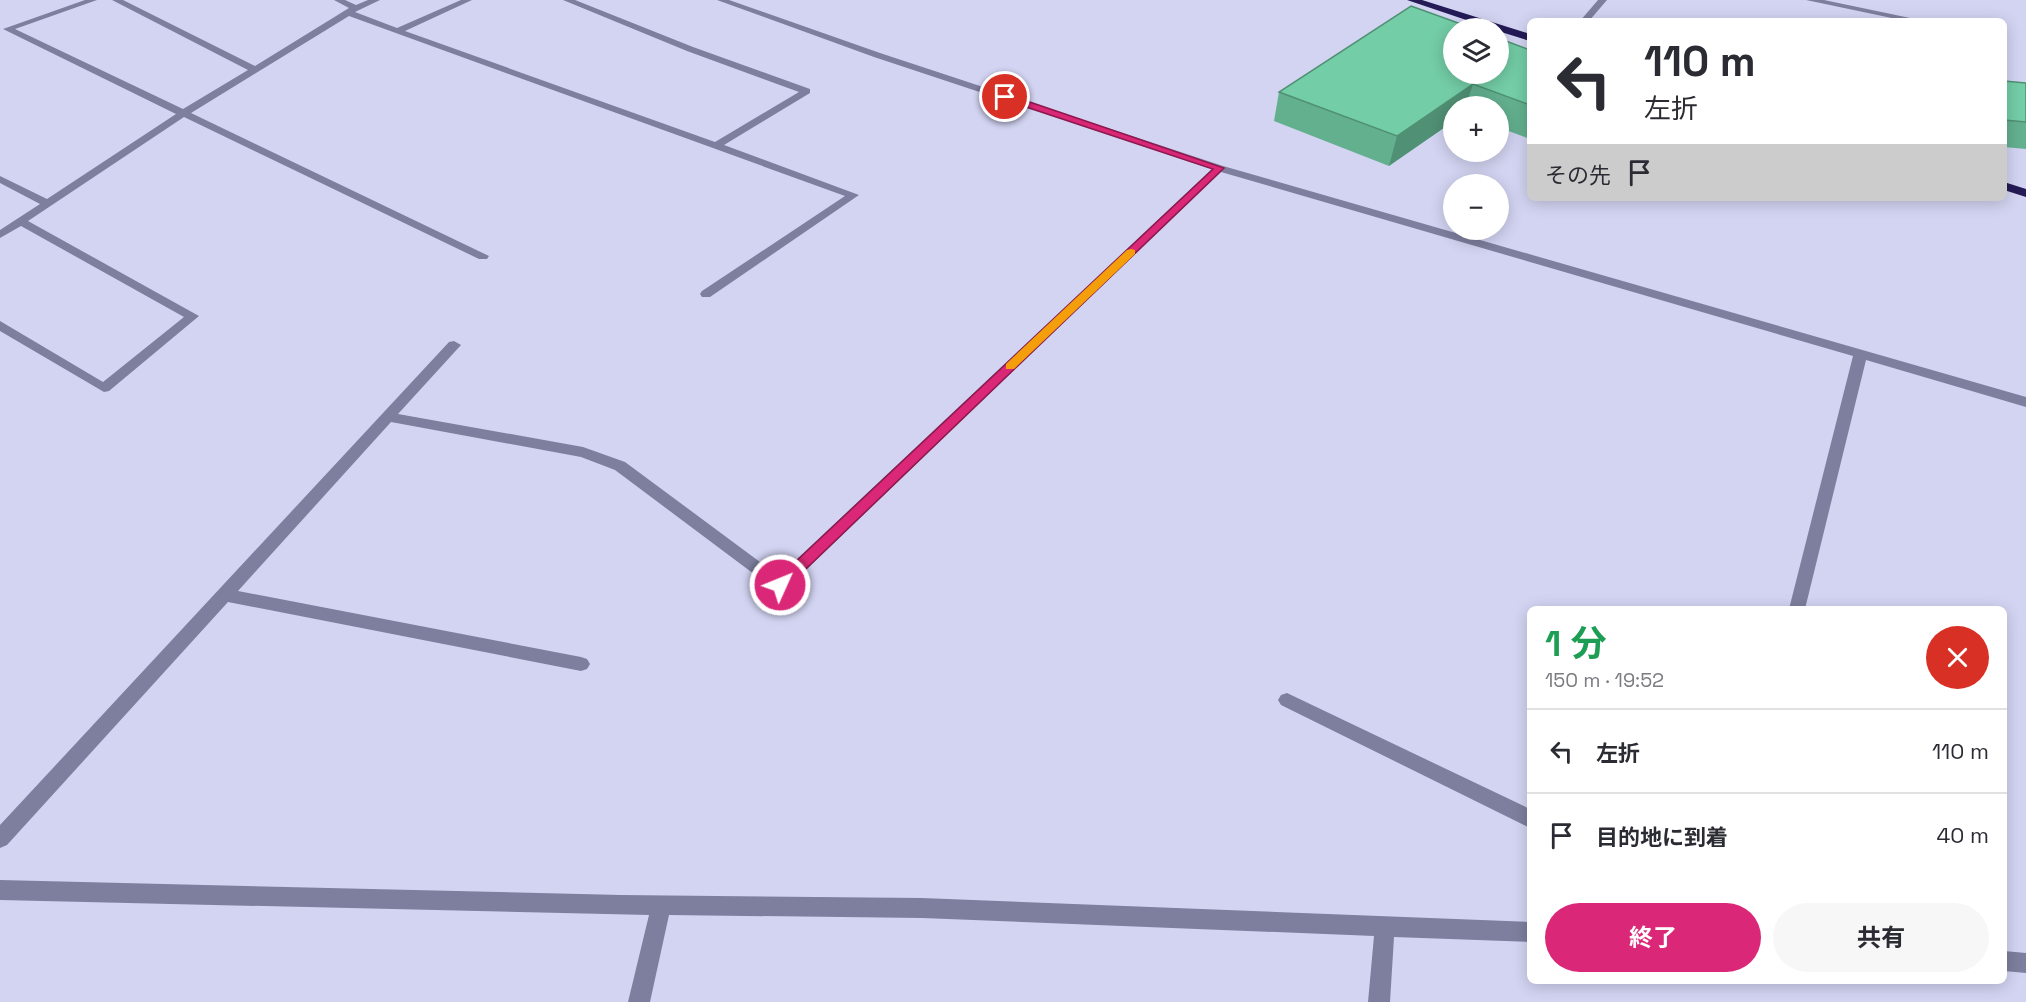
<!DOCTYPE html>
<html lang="ja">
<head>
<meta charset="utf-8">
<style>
	:root { --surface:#fff; --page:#f7f7f7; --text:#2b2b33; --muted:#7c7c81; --line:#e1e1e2; --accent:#db2777 }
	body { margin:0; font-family:"Space Grotesk","Noto Sans JP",sans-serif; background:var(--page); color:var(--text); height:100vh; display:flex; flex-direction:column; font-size:22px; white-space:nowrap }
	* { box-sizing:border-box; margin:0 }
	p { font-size:20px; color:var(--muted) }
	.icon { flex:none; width:33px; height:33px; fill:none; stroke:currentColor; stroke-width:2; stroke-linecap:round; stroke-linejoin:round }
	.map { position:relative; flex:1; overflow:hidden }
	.sheet { position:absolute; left:1527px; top:606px; width:480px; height:378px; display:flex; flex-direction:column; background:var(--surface); border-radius:9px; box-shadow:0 3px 15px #0003 }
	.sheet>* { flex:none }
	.top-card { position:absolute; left:1527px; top:18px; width:480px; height:183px; border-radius:9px; box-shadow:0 3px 15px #0003; background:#fff; color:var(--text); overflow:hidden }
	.tools { position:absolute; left:1443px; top:18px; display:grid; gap:12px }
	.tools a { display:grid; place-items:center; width:66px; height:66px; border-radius:50%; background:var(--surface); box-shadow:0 3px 15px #0003; font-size:30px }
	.pin { position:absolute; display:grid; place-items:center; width:51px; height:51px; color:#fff; margin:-26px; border:3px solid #fff; border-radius:50%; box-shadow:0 2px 6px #0007 }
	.me { position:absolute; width:66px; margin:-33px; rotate:46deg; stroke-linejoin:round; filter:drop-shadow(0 0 4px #0008) }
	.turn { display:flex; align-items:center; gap:21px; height:126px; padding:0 18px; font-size:27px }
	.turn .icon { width:78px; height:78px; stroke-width:2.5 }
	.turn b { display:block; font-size:42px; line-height:51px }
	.then { display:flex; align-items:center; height:57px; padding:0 18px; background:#0003; gap:12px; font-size:22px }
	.round { display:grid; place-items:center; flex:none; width:63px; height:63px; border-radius:32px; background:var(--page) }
	.overview { display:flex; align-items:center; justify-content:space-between; height:102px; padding:0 18px }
	h1 { font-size:36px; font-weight:700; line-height:45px; color:#1e9e55 }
	.action { display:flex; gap:12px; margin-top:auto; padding:12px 18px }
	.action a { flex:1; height:69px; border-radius:36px; background:var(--accent); color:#fff; font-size:24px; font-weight:700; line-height:69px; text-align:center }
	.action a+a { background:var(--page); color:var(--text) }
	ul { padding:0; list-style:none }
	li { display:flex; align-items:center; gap:18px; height:84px; padding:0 18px; border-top:2px solid var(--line) }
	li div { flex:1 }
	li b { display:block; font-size:22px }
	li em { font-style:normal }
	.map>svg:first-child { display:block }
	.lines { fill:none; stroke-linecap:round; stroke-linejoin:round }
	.minor { fill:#7e7f9e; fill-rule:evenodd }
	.highway { fill:#241b57; fill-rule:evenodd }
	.wall { fill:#63b08f }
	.shaded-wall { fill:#509074 }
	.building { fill:#73cda6; stroke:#509074; stroke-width:1.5 }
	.route { fill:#db2777; stroke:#8e194d; stroke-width:1.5 }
	.slow { fill:#f59e0b }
</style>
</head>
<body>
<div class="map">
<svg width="2026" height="1002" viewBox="0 0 2026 1002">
	<rect width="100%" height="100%" fill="#d3d4f2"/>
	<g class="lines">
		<path class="minor" d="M85 0H97L15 29 183 109 248 70 112 0H123L255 66 349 8 334 0H345L356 5 368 0H380L355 12 397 28 461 0H472L405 31 715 142 799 92 687 51 563 0H575L693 47 810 89V93L724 145 859 195 710 297H702L700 294 702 291 845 196 349 16 191 113 489 256 487 259H479L184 117 28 221 199 316 109 391 104 392 0 331V321L103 382 184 317 21 226 0 238V230L40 204 0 183V176L47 199 176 114 3 29Z
			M717 0H729L880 53 1223 166 2026 397V407L1866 360 1805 609H1789L1853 356 1221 172 786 589 780 591 774 589 615 470 581 457 391 422 238 591 581 657 587 659 590 664 587 669 581 671 228 602 7 845 0 848V825L449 342 454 341 461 345 398 414 583 447 625 462 779 576 1212 169 874 57Z
			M1598 0H1607L1589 21H1580Z
			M1806 0H1824L1910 18 1906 21Z
			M1287 693 1530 809V828L1281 705 1278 700 1281 695Z
			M0 880 621 895 922 898 1530 922V942L1394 937 1390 1002H1368L1374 936 922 918 669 915 650 1002H628L649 915 0 900Z
			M2004 951 2026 953V973L2004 971Z"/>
		<path class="highway" d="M1407 0H1422L1530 34V41L1498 31V28H1490Z
			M2004 182 2026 189V197L2004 190Z"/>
	</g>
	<path class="wall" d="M1530 50V139L1498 127V106H1454L1389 166 1274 121 1279 92Z
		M2004 81 2026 83V149L2004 147Z"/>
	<path class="shaded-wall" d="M1473 84 1466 106H1454V121L1389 166 1397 136Z"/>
	<path class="building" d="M1411 6 1472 28H1454V74H1498V38L1530 50V105L1473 84 1397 136 1279 92Z
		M2004 81 2026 83V122L2004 120Z"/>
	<path class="route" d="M1002 95H1009L1224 168 785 589H775L773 585 775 581 1213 169 1002 99Z"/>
	<path class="slow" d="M1131 249 1135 250V254L1014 369H1006V364L1127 250Z"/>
</svg>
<div class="tools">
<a><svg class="icon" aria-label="layers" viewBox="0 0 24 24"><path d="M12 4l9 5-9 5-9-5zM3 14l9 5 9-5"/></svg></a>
<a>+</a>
<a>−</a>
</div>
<div class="pin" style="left:1005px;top:97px;background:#d93025"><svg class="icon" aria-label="arrive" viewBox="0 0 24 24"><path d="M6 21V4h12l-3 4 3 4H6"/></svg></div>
<svg class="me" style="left:780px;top:585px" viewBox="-20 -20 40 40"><circle r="17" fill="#db2777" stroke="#fff" stroke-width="3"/><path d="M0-11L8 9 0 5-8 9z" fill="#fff"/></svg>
<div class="top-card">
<div class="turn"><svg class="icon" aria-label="left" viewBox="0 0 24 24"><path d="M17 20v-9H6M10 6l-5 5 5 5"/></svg><div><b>110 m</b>左折</div></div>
<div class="then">その先<svg class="icon" aria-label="arrive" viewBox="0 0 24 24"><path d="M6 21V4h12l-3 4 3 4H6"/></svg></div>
</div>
<section class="sheet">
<div class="overview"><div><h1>1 分</h1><p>150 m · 19:52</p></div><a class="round" style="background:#d93025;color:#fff"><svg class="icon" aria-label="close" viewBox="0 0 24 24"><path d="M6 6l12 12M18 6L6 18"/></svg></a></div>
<ul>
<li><svg class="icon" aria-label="left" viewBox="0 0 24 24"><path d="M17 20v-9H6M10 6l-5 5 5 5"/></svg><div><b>左折</b></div><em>110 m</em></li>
<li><svg class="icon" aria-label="arrive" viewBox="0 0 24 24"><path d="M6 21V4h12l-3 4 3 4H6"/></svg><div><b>目的地に到着</b></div><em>40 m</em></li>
</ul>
<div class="action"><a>終了</a><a>共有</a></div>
</section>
</div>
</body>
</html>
